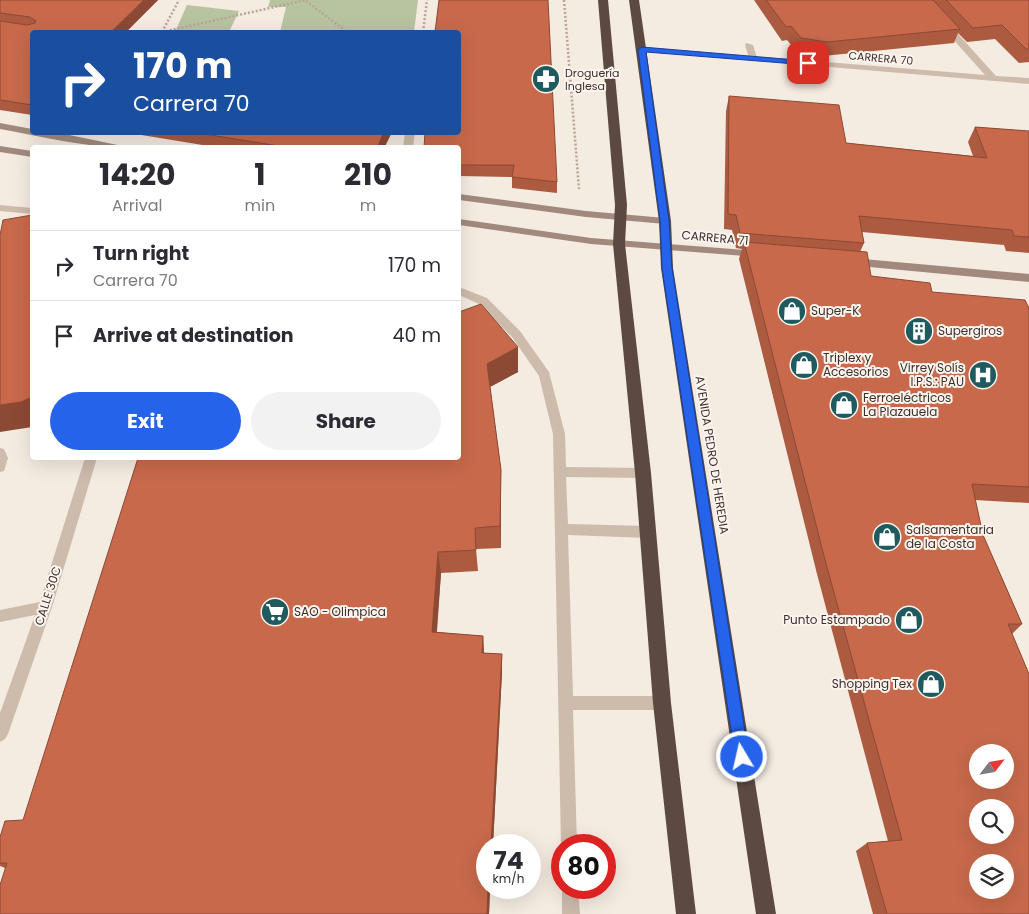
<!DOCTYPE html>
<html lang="en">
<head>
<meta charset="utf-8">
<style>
	:root { --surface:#fff; --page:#f2f2f3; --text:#2b2b33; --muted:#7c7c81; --line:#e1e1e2; --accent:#2563eb }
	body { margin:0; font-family:Poppins,sans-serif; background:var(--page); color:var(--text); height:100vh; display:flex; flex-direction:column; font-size:19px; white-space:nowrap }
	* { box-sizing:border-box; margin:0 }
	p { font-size:16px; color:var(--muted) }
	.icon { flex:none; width:28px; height:28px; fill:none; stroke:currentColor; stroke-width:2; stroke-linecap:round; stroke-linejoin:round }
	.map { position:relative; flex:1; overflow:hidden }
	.panel { position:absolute; left:30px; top:145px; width:431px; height:315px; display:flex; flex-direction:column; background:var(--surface); border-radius:5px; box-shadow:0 5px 20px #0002 }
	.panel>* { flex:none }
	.guide { position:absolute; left:30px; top:30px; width:431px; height:105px; border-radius:5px; box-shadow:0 5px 20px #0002; background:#1a4fa0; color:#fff; overflow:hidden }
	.needle { width:32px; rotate:59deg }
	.controls { position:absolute; left:969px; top:744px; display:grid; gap:10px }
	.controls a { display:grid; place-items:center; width:45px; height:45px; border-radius:50%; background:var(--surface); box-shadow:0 5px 20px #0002; font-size:25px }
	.speed { position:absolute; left:476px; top:834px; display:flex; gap:10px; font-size:25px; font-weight:700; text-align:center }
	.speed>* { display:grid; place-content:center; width:65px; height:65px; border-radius:50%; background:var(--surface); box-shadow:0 5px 20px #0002; line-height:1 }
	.speed small { font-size:12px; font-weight:400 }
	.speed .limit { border:8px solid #d22; background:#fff; color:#111 }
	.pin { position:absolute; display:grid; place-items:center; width:42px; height:42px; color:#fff; margin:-21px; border-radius:10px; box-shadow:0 2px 8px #0006 }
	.me { position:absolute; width:55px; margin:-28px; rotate:351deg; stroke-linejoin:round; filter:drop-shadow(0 0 4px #0008) }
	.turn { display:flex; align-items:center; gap:18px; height:105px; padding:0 20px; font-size:22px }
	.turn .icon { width:65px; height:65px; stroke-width:2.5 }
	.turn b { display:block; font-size:35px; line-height:42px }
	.eta { display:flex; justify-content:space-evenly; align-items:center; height:85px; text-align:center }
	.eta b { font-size:30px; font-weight:700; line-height:35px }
	.cta { display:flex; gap:10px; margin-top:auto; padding:10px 20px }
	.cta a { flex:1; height:58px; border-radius:30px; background:var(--accent); color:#fff; font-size:20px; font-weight:700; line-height:58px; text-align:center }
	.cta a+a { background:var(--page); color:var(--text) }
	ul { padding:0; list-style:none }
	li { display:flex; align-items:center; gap:15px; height:70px; padding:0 20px; border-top:1px solid var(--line) }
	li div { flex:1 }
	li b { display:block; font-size:19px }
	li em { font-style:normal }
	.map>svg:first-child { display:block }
	.green { fill:#b8c4a0 }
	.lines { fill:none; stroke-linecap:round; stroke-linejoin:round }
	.path { stroke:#b9a596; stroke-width:2.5; stroke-dasharray:2 2; stroke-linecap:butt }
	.lane { fill:#cdbbac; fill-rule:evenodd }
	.street { fill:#cdbbac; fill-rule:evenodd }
	.secondary { fill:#a18a7d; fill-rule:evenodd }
	.highway { fill:#5c4a42; fill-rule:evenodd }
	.wall { fill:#ac5a40 }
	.shaded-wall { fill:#8c4a34 }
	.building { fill:#c8694b; stroke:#8c4a34; fill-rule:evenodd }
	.route { fill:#2563eb; stroke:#184099 }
	.labels { text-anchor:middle; stroke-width:4; stroke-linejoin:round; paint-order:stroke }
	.far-street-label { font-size:11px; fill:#3b302b; stroke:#fbf5ee }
	.far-poi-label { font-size:11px; fill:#3b302b; stroke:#fbf5ee; text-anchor:start }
	.street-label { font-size:12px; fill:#3b302b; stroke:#fbf5ee }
	.poi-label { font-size:12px; fill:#3b302b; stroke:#fbf5ee; text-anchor:start }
</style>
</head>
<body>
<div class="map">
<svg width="1029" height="914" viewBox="0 0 1029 914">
	<rect width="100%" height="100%" fill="#f4ebe1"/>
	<path class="green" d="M270 0H418L414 32H280L286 7H268Z
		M187 5 239 11 229 32H175Z"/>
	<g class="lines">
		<path class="path" d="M564 0 579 189
			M306 1 347 32
			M162 32 306 0
			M162 32 179 0
			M423 32 427 0"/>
		<path class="lane" d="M746 43 753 45 757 58 756 60 749 58 745 45Z
			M0 205 32 208V214L0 211Z
			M459 287 487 298 520 331 549 372 565 434 566 467 643 468 647 469 649 473 647 477 643 478 566 477 568 524 648 526 653 528 655 532 653 536 648 538 568 535 573 696H662L667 698 670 703 667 708 662 710H573L577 845H562V849L561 845 553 434 539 376 512 337 479 304 459 295Z
			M0 448 4 449 8 458 4 471 0 472Z
			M45 601 50 602 52 607 50 612 0 622V610Z
			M562 886V888H578L580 914H562Z"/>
		<path class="street" d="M943 24H949L996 76 1029 78V84L642 51 638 49 642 47 985 75 943 28Z
			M405 132H415L413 148H403Z
			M85 458H97L52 607 8 734 5 739 0 742V713L38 607Z"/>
		<path class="secondary" d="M0 123 32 129V132H55L132 148C88 148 43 137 0 129Z
			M0 146 32 151V157L0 152Z
			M459 194 586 211 665 218 670 221 665 224 586 217 459 200Z
			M459 219 591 238 758 251 763 254 758 257 591 244 459 225Z
			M852 258 1029 274V282L848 265 847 262 848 259Z"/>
		<path class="highway" d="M598 0H608L627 205 625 244 651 473 671 703 696 914H676L653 703 635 473 613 244 615 205Z
			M629 0H639L671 221 673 268 776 914H756L661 268 659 221Z"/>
	</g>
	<path class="wall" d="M0 0H158L126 32H32V115L0 110Z
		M754 0H1029V62L1019 63 995 39 967 42 958 33 954 43 823 56 797 52 787 40 782 41Z
		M729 96 846 143 973 156 968 142 975 127 1029 131V253L1006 251 1004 245 862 232 864 243 860 252 871 276 932 292 1029 308V503L975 500 983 535 1022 624 1012 634 1029 914H873L856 851 867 843 888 841 817 574 739 259 742 249 736 248 732 230 724 229 726 111Z
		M123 132H392L384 148H221Z
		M459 132 557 182V193L512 188V177L459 176Z
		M459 312 518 347V372L490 387 501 470V548L476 549 478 571 441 573 437 632 483 636 484 653 502 654V672L493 845H488V888H490L489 914 5 868 0 866V837L23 820Z"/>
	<path class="shaded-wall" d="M144 0H158L126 32H111Z
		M384 132H392L384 148H377Z
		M518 347V372L488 388 487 364Z
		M32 397V427L0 432V405Z
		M501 470V548L500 526Z
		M438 552 441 573 435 651 432 632Z
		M483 636 484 655 482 653Z
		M502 654V672L493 845H491Z
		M488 888H490L489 914H487Z"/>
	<path class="building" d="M0 0H144L111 32H32V105L0 100V21L27 25 35 23 36 21 30 17 0 13Z
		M439 0H548L557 182 512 177 514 165H459V148H424L425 132H459V32H435Z
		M766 0H933L960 29 827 42 801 38 791 26 786 27Z
		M946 0H1029V49H1026L1002 25 973 28Z
		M729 96 839 105 846 143 987 158 975 127 1029 131V237L1014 236 1012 230 859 216 864 243 740 233 736 215 728 214Z
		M192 132H384L377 148H291Z
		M32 215V397L21 402 0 405V235L3 220Z
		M744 242 867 252 871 276 930 283 932 292 1025 300 1029 308V487L972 484 983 535 1022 624H1008L1029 674V914H887L867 843 902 840 825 560ZM978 752H1005V780H978ZM978 808H1005V835H978ZM978 862H1005V890H978Z
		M481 304 518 347 487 364 501 470 500 526 475 528 476 550 438 552 432 632 483 636 482 653 502 654 491 845H488V888L487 914H0V885L7 863H0V837L5 821 23 820 138 458H459V312Z"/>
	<path class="route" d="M642 47 808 61 812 63 808 65 646 52 669 221 672 268 749 757 747 762 742 764 737 762 735 757 662 268 660 221 638 50Z"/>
	<defs>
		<symbol id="pharmacy-disc" viewBox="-11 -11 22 22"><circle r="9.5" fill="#1f5a5e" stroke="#fbf5ee"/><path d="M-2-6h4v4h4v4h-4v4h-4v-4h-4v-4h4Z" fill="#fff"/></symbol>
		<symbol id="shop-disc" viewBox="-11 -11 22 22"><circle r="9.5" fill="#1f5a5e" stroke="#fbf5ee"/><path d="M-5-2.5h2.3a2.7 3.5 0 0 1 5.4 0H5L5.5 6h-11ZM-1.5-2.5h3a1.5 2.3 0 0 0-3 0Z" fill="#fff"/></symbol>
		<symbol id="building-disc" viewBox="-11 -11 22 22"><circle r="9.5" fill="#1f5a5e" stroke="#fbf5ee"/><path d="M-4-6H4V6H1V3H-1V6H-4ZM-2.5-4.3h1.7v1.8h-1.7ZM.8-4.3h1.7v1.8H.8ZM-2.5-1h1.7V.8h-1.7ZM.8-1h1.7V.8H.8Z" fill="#fff"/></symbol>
		<symbol id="hospital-disc" viewBox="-11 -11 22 22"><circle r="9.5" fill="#1f5a5e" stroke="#fbf5ee"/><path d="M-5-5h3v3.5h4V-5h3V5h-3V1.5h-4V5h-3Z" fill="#fff"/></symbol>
		<symbol id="supermarket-disc" viewBox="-11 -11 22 22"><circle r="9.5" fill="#1f5a5e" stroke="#fbf5ee"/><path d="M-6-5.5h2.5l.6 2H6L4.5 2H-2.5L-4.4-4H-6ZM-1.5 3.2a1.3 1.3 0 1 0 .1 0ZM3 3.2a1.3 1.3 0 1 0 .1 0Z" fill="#fff"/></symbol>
	</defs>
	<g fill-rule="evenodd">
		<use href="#pharmacy-disc" x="530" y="63" width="32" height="32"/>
		<use href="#shop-disc" x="776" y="295" width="32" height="32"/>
		<use href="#building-disc" x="903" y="315" width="32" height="32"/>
		<use href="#shop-disc" x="788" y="349" width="32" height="32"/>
		<use href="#hospital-disc" x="967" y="359" width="32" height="32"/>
		<use href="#shop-disc" x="828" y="389" width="32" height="32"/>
		<use href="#shop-disc" x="871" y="521" width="32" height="32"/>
		<use href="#supermarket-disc" x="259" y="596" width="32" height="32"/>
		<use href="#shop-disc" x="893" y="604" width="32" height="32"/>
		<use href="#shop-disc" x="915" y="668" width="32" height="32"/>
	</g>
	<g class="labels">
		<g class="far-street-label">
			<text transform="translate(881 58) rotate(5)" y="4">CARRERA 70</text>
		</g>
		<g class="far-poi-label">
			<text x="565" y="77">Droguería<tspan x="565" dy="13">Inglesa</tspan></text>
		</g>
		<g class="street-label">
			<text transform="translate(715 238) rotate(5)" y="4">CARRERA 71</text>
			<text transform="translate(712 455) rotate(81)" y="4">AVENIDA PEDRO DE HEREDIA</text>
			<text transform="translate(48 596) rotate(-72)" y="4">CALLE 30C</text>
		</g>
		<g class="poi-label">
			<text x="811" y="315">Super-K</text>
			<text x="938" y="335">Supergiros</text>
			<text x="823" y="362">Triplex y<tspan x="823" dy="14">Accesorios</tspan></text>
			<text x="964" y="372" text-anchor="end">Virrey Solís<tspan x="964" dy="14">I.P.S.: PAU</tspan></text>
			<text x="863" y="402">Ferroeléctricos<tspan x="863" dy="14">La Plazauela</tspan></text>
			<text x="906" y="534">Salsamentaria<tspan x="906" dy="14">de la Costa</tspan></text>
			<text x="294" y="616">SAO - Olimpica</text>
			<text x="890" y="624" text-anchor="end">Punto Estampado</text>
			<text x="912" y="688" text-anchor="end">Shopping Tex</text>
		</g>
	</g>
</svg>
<div class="controls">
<a><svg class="needle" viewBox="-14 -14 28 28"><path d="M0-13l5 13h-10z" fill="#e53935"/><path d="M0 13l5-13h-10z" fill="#7c7c81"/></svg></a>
<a><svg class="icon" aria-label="search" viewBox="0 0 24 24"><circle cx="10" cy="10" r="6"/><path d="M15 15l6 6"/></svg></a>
<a><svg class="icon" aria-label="layers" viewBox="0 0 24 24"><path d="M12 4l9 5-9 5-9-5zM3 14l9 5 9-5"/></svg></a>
</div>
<div class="speed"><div>74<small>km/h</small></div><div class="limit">80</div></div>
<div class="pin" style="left:808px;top:63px;background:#d93025"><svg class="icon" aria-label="arrive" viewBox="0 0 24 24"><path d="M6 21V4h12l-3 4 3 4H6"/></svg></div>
<svg class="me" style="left:742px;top:757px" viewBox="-20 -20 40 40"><circle r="17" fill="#2563eb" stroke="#fff" stroke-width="3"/><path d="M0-11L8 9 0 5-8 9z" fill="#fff"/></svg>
<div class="guide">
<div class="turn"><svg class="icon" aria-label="right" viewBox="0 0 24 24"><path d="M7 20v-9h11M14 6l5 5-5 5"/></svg><div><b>170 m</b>Carrera 70</div></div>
</div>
<section class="panel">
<div class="eta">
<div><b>14:20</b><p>Arrival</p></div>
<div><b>1</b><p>min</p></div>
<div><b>210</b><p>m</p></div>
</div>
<ul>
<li><svg class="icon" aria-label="right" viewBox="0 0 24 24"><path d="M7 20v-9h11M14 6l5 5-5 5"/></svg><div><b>Turn right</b><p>Carrera 70</p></div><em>170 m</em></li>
<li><svg class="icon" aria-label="arrive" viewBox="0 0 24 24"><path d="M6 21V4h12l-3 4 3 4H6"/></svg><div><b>Arrive at destination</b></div><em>40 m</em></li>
</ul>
<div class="cta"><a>Exit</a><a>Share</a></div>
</section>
</div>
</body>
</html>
